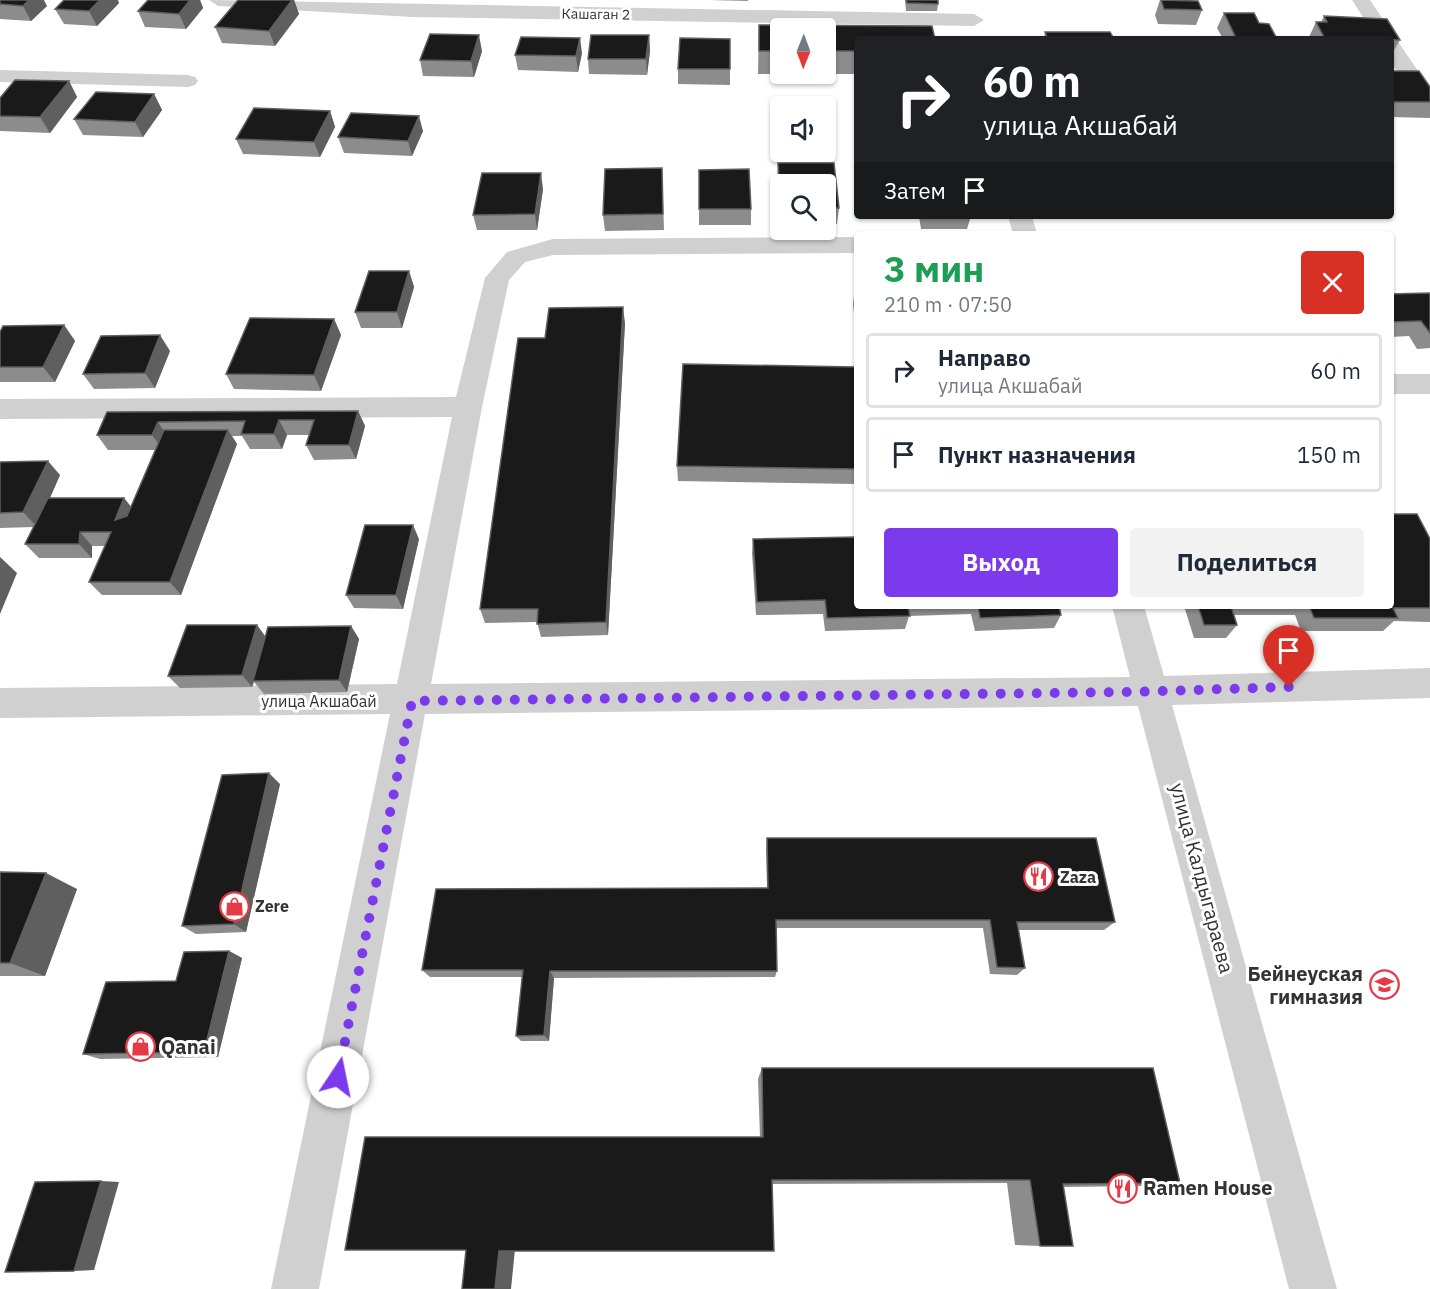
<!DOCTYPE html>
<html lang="ru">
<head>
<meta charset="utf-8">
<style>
	:root { --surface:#fff; --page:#f2f2f3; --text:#1f2937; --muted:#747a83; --line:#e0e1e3; --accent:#7c3aed }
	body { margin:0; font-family:"IBM Plex Sans",sans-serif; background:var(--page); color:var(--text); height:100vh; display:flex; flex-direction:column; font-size:22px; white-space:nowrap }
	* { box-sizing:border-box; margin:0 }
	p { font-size:20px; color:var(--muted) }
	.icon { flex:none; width:33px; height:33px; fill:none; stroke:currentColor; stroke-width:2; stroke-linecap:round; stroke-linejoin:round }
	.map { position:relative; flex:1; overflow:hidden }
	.panel { position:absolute; left:854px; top:231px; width:540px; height:378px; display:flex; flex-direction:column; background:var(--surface); border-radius:6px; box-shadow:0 2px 4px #0004 }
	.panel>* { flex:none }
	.banner { position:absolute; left:854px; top:36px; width:540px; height:183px; border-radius:6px; box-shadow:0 2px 4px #0004; background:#202124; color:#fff; overflow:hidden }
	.needle { width:39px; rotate:181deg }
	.fabs { position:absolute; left:770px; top:18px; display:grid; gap:12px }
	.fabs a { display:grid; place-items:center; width:66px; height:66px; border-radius:6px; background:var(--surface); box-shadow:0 2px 4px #0004; font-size:30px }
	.pin { position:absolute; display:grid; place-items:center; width:51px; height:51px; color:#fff; margin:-62px -26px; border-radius:50% 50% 50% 0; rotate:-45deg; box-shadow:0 0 6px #0007 }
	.pin .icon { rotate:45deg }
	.me { position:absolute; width:66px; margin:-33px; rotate:11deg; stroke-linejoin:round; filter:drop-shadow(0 0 4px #0008) }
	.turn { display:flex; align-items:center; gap:21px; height:126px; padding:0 30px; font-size:27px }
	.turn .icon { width:78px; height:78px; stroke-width:2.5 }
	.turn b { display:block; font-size:42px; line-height:51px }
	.then { display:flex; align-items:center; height:57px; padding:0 30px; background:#0003; gap:12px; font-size:22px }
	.round { display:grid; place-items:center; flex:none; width:63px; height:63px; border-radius:6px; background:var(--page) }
	.overview { display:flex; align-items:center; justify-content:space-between; height:102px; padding:0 30px }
	h1 { font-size:36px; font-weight:700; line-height:45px; color:#1e9e55 }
	.button { display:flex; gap:12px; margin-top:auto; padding:12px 30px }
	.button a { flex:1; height:69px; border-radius:6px; background:var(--accent); color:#fff; font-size:24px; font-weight:700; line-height:69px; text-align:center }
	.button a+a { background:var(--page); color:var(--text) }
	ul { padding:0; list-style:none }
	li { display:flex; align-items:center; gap:18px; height:75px; margin:0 12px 9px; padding:0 18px; border:3px solid var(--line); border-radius:6px }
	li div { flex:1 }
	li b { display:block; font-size:22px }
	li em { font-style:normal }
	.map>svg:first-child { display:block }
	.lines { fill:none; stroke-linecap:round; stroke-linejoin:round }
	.street { fill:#d0d0d0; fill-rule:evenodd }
	.wall { fill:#8c8c8c; fill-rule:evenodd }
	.shaded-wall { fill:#5f5f5f }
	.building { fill:#1a1a1a; stroke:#5f5f5f; stroke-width:1.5 }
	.route { stroke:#7c3aed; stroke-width:10; stroke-dasharray:0 18 }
	.labels { text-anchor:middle; stroke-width:6; stroke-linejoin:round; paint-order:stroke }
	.far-street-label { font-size:14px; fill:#333; stroke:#fff }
	.street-label { font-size:16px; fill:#333; stroke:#fff }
	.poi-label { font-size:16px; font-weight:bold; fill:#333; stroke:#fff; text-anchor:start }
	.near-street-label { font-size:20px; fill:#333; stroke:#fff }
	.near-poi-label { font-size:20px; font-weight:bold; fill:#333; stroke:#fff; text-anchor:start }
</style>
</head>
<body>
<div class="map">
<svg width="1430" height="1289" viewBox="0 0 1430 1289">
	<rect width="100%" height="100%" fill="#fff"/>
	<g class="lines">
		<path class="street" d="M209 0 974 14 984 20 974 26 413 17 218 6Z
			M1352 0H1370L1430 89V110L1423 108 1390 61V39H1377Z
			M0 70 188 75 195 77 198 81 195 85 188 87 0 82Z
			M1008 216H1032L1037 234H1013Z
			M856 237V253L553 255 525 262 509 280 482 407 431 684 1130 677 1112 606H1144L1164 676 1430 668V698L1172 705 1337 1289H1289L1138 706 425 714 319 1289H271L390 714 0 718V688L397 684 452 417 0 419V399L456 397 485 278 507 252 553 239Z
			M1390 374H1430V394H1390Z"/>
	</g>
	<path class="wall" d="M0 0 47 6 31 21 0 19Z
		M148 0H200L203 8 186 29 145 27 138 11Z
		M238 0H294L299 14 275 46 222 43 215 27Z
		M710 0H748V1Z
		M905 0H938V4L937 11H906Z
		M1160 0 1202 10 1196 25 1158 24 1155 15Z
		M119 3 97 26 64 24 55 9Z
		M1224 13 1259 23 1277 39H1223L1217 28Z
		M1324 16 1400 40 1391 55H1390V39H1310L1309 37 1316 22H1321Z
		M759 25 932 26 935 39H856V74H758ZM780 28H825V74H780Z
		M1045 32 1114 39H1044Z
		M649 35 650 51 647 75 589 74 588 59Z
		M730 39V85L678 84V69Z
		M482 51 474 77 423 76 420 60Z
		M582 53 578 72 518 70 515 55Z
		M1390 71 1430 87V118L1390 117Z
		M69 81 77 97 50 133 0 131V98Z
		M154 94 162 110 143 137 83 135 74 119Z
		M330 111 335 127 320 157 243 154 236 139Z
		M423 131 412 156 344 153 338 137Z
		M778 163H834L839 208 837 224H825V184H780V224L777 179Z
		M662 168 664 230 605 231 603 215Z
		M699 170 751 209V225H699Z
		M543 189 537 230H477L473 215Z
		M919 216H971L967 229H921Z
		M409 271 414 287 402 328H361L355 312Z
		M855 288H856V335L853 304Z
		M1430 293V348L1417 349 1409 336 1390 337V294Z
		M334 319 341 335 321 391 234 389 226 374Z
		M625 323 608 635 541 637 537 622 485 623 480 609 545 338Z
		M64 325 75 341 55 382H0V332Z
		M170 351 155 388 94 389 83 374Z
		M856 367V484L678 481 677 466Z
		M358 411 365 426 356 459 314 460 306 445 309 435H287L282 449H250L242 436H232L237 444 181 595H102L89 582 105 546H92V558H39L25 544 34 527 0 528V462L60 475 50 498H124L131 507 156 450H108L97 435 107 412Z
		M1390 514 1430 539V622L1394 621 1383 631H1301L1295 615H1234L1237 625 1226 638H1194L1184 606H1390Z
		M419 539 403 609 354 608 346 595Z
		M753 539 856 606H1059L1061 615 1054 628 975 631 971 614 909 616 905 629 825 631 823 614 756 615 752 553Z
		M257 625 266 637 351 626 359 639 347 692 264 694 254 682 252 687 180 688 168 676Z
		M280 784 246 932 196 934 182 926Z
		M767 838 1115 922 1104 930H1019L1025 968 1017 975 990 974 983 928H776L777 971 775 977 554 978 549 1041H521L516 1036 522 977H430L422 970 767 888 766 848Z
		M0 872 77 889 45 976H0Z
		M229 951 242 958 218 1057 100 1059 83 1054Z
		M762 1068 1180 1183 1146 1186 1064 1187 1040 1246 1015 1245 1007 1183 772 1184 466 1250 760 1137 758 1079Z"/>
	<path class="shaded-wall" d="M29 0H44L47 6 31 21 23 6Z
		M100 0H118L119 3 97 26 89 11Z
		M190 0H200L203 8 186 29 179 14Z
		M292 0H294L299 14 275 46 269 31Z
		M479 35 482 51 474 77 471 61Z
		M649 35 650 51 647 75 646 59Z
		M580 38 582 53 578 72 576 56Z
		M69 81 77 97 50 133 40 117Z
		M154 94 162 110 143 137 135 122Z
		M330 111 335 127 320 157 314 142Z
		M419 116 423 131 412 156 408 141Z
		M541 173 543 189 537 230 535 214Z
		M409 271 414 287 402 328 397 312Z
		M623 307 625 323 608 635 606 622Z
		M334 319 341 335 321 391 314 375Z
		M64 325 75 341 55 382 43 367Z
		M160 335 170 351 155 388 145 373Z
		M358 411 365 426 356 459 349 445Z
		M279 420 287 435 282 449 274 434Z
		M158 422 168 437 163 450 152 435Z
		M228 430 237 444 181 595 170 582Z
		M48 461 60 475 37 527 23 512Z
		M124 498 136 513 115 520Z
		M413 525 419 539 403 609 396 595Z
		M80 532 92 546V558L79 544Z
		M0 557 17 573 0 614Z
		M257 625 266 638 252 687 242 675Z
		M351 626 359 639 347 692 339 680Z
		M269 773 280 784 246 932 234 924Z
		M46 873 77 889 45 976 10 963Z
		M229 951 242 958 218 1057 204 1052Z
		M550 971 554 978 549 1041 544 1035Z
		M101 1181 119 1182 94 1270 74 1271Z
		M515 1249 511 1289H495L499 1251Z"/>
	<path class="building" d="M0 0H29L23 6 0 4Z
		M64 0H100L89 11 55 9Z
		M148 0H190L179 14 138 11Z
		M238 0H292L269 31 215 27Z
		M906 0H938V4L907 3Z
		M1161 0 1198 1 1202 10 1164 9Z
		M1224 13H1254L1259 23 1269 24 1277 39 1236 38Z
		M1324 16 1387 19 1400 40 1324 37 1316 22H1327Z
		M759 25 932 26 935 39H856V51H825V28H780V51H759Z
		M1045 32H1110L1114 39H1048Z
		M430 34 479 35 471 61 420 60Z
		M591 35H649L646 59H588Z
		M521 37 580 38 576 56 515 55Z
		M680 38 730 39V69H678Z
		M1390 71H1419L1430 87V102H1390Z
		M15 80 69 81 40 117 0 116V98Z
		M96 92 154 94 135 122 74 119Z
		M254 108 330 111 314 142 236 139Z
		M351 113 419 116 408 141 338 137Z
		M778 163H834L839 208H825V184H780V198Z
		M662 168 663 214 603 215 605 169Z
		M749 169 751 209H699V170Z
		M482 173H541L535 214 473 215Z
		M369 271H409L397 312H355Z
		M1430 293V333L1421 321 1390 322V294Z
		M623 307 606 622 537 624 538 609H480L518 338H545L549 308Z
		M250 318 334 319 314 375 226 374Z
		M64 325 43 367H0V332L3 326Z
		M160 335 145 373 83 374 101 336Z
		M683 364 856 367V469L677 466Z
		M358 411 349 445H306L314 420H279L274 434H241L245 421 158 422 152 435H97L107 412Z
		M164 430H228L170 582H89L111 532H80L79 544H25L48 498H124L115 520 127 516Z
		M48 461 23 512 0 513V462Z
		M1390 514H1417L1430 539V608H1393L1398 618H1314L1309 606H1390V542H1393L1390 538Z
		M365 525H413L396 595H346Z
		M856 537V606H908L910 616 827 618 825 600 757 602 753 539Z
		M978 606H1059L1061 615 980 618Z
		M1198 606H1231L1237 625H1204Z
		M187 625H257L242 675 168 676Z
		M351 626 339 680 253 681 268 627Z
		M269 773 234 924 182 926 222 775Z
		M767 838H1096L1115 922H1017L1025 968 997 967 990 920H776L777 971H550L544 1035 516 1036 523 970H422L436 889 768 888Z
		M0 872 46 873 10 963H0Z
		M229 951 204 1052 83 1054 106 982 176 981 184 952Z
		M762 1068H1153L1180 1183 1063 1184 1073 1246H1040L1030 1180H772L774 1251H499L495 1289H462L466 1250H345L365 1137H763Z
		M101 1181 74 1271 5 1272 35 1182Z"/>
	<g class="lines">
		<path class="route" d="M338 1077 412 701 1132 692 1289 687"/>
	</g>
	<defs>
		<symbol id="restaurant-ring" viewBox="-11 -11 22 22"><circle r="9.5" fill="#fff" stroke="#e63946" stroke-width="1.5"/><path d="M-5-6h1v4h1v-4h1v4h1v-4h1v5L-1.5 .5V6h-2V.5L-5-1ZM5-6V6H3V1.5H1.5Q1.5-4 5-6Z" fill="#e63946"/></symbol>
		<symbol id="shop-ring" viewBox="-11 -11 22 22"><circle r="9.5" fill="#fff" stroke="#e63946" stroke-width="1.5"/><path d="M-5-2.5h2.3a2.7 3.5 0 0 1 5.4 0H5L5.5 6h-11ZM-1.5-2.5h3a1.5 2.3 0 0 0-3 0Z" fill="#e63946"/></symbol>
		<symbol id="school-ring" viewBox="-11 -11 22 22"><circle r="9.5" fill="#fff" stroke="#e63946" stroke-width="1.5"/><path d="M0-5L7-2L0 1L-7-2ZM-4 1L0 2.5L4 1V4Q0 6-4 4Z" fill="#e63946"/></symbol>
	</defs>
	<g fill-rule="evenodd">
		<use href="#restaurant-ring" x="1022" y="860" width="33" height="33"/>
		<use href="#shop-ring" x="218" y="890" width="33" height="33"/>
		<use href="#school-ring" x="1368" y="968" width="33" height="33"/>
		<use href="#shop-ring" x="124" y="1030" width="33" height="33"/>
		<use href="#restaurant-ring" x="1106" y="1172" width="33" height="33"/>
	</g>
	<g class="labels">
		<g class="far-street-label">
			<text transform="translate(596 14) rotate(1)" y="5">Кашаган 2</text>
		</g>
		<g class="street-label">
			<text x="319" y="707">улица Акшабай</text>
		</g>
		<g class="poi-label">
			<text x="1060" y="883">Zaza</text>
			<text x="255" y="912">Zere</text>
		</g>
		<g class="near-street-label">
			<text transform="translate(1202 878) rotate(75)" y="7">улица Калдыгараева</text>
		</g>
		<g class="near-poi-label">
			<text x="1363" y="981" text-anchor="end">Бейнеуская<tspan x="1363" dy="23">гимназия</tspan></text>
			<text x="161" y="1054">Qanai</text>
			<text x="1143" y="1195">Ramen House</text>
		</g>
	</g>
</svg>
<div class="fabs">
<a><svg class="needle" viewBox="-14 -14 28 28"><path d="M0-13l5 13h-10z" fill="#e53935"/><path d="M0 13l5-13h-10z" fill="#747a83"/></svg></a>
<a><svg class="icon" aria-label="sound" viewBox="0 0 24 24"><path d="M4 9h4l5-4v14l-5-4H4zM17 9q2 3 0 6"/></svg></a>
<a><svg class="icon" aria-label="search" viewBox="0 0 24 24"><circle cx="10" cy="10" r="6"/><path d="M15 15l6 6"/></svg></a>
</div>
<div class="pin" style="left:1289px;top:687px;background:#d93025"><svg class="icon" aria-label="arrive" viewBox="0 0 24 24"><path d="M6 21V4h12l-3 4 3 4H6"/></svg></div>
<svg class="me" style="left:338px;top:1077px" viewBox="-20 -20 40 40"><circle r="19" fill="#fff"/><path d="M0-13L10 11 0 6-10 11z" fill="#7c3aed"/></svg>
<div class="banner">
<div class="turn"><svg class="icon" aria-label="right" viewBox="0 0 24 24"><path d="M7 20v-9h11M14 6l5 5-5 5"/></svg><div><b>60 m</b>улица Акшабай</div></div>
<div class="then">Затем<svg class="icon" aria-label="arrive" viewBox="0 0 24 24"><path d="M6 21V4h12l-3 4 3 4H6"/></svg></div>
</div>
<section class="panel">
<div class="overview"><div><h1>3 мин</h1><p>210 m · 07:50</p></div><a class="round" style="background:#d93025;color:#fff"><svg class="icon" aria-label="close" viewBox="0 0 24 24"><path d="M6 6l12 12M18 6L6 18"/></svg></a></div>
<ul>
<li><svg class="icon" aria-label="right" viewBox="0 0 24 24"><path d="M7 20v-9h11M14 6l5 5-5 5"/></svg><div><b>Направо</b><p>улица Акшабай</p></div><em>60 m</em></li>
<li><svg class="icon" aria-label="arrive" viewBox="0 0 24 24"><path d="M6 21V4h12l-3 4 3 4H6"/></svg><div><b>Пункт назначения</b></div><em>150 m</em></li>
</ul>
<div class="button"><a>Выход</a><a>Поделиться</a></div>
</section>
</div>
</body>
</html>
